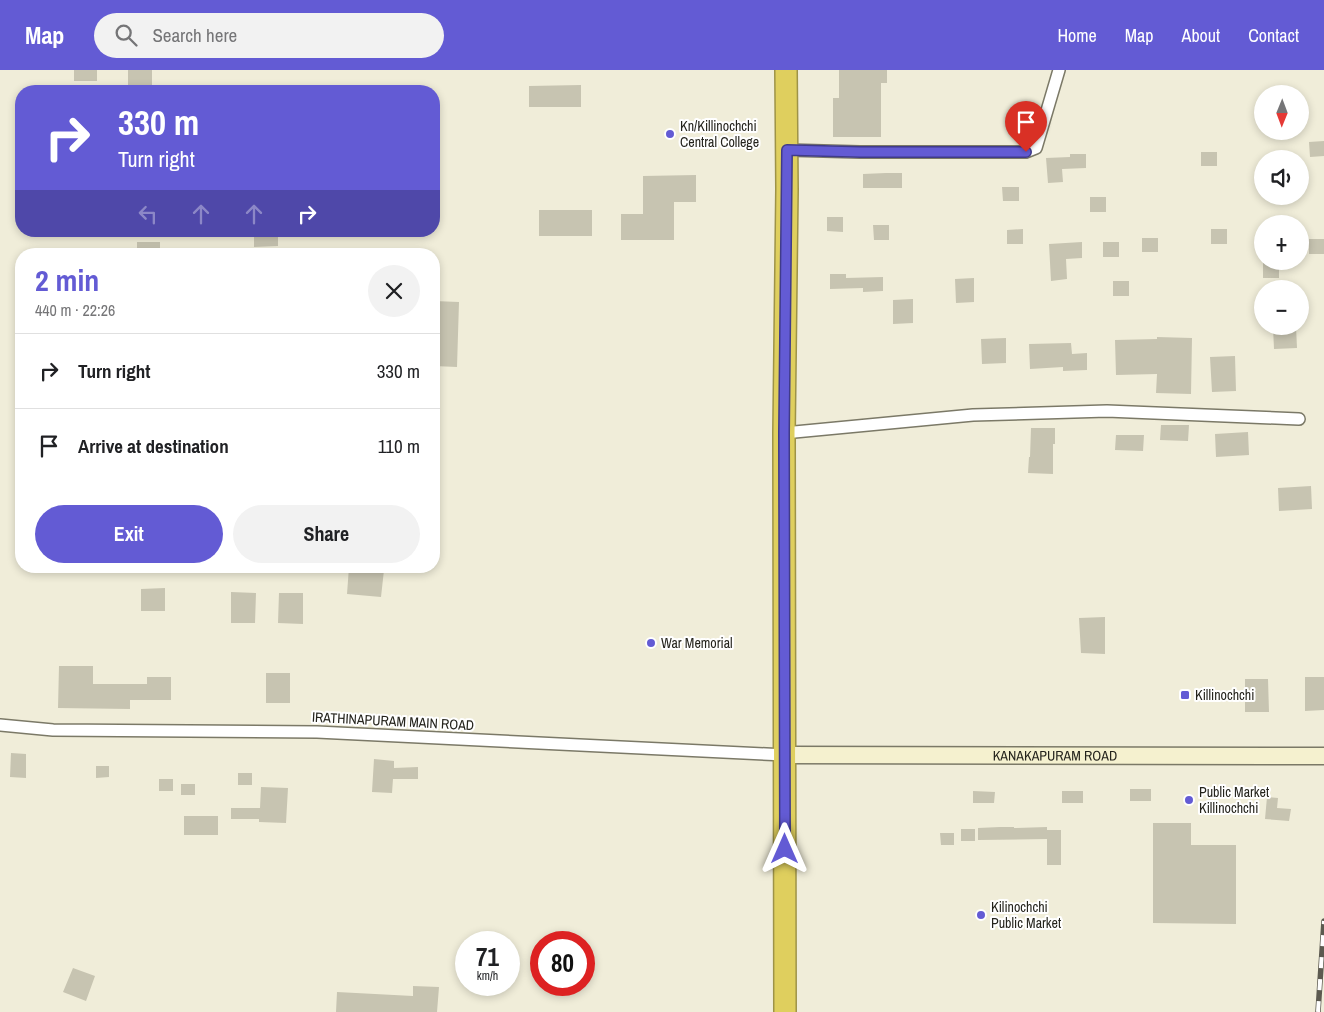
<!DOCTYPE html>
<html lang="en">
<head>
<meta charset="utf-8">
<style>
	:root { --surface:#fff; --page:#f2f2f2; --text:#202124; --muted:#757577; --line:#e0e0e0; --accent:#635bd4 }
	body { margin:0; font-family:"Archivo Narrow",sans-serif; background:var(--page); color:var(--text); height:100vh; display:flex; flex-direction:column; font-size:19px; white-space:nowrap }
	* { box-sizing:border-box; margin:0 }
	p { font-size:16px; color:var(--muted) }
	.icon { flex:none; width:28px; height:28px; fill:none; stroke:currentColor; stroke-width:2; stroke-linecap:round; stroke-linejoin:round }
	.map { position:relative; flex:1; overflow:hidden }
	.drawer { position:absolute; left:15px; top:178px; width:425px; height:325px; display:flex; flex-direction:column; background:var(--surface); border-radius:20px; box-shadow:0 2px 8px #0003 }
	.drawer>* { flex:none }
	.hud { position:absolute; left:15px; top:15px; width:425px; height:152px; border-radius:20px; box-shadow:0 2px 8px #0003; background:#635bd4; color:#fff; overflow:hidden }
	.needle { width:32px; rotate:181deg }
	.fabs { position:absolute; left:1254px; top:15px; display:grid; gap:10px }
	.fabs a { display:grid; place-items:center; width:55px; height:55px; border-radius:50%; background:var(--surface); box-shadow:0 2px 8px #0003; font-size:25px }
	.speed { position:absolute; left:455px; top:861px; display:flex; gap:10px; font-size:25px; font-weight:700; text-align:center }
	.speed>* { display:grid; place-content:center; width:65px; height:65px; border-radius:50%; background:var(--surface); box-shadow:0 2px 8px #0003; line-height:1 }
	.speed small { font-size:12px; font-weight:400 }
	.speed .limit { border:8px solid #d22; background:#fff; color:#111 }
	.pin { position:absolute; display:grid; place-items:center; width:42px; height:42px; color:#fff; margin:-51px -21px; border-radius:50% 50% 50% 0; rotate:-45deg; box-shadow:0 0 5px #0007 }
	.pin .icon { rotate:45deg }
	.me { position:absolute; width:55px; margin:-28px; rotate:0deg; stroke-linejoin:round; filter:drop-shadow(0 0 4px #0008) }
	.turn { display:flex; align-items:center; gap:18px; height:105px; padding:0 20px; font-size:22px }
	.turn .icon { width:65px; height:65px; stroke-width:2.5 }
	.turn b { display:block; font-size:35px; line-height:42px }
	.lanes { display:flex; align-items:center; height:48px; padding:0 20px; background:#0003; justify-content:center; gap:25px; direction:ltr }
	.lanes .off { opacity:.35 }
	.round { display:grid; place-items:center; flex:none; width:52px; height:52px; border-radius:26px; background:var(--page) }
	.head { display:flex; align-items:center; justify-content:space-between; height:85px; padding:0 20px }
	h1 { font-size:30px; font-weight:700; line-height:38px; color:var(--accent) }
	.action { display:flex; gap:10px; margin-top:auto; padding:10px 20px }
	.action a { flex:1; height:58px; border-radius:30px; background:var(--accent); color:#fff; font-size:20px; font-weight:700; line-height:58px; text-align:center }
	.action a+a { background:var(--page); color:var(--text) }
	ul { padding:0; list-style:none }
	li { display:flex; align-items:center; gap:15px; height:75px; padding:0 20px; border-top:1px solid var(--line) }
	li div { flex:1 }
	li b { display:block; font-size:19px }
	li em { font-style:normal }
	header { display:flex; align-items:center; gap:30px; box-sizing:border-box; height:70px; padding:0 25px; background:var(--accent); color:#fff }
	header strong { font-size:24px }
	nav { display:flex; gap:28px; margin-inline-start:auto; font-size:18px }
	.search { width:350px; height:45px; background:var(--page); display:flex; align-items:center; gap:12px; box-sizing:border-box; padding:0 18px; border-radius:28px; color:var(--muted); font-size:19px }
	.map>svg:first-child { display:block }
	.building { fill:#c7c4b1 }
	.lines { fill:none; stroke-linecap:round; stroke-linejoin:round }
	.street-casing { stroke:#7b7967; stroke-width:14 }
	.secondary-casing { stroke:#7b7967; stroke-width:19 }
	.highway-casing { stroke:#9e9347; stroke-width:24 }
	.street { stroke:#fff; stroke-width:11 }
	.secondary { stroke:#f5f1cf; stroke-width:16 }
	.highway { stroke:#dfcf5e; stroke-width:21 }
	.rail-casing { stroke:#5c5a50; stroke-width:5.5 }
	.rail { stroke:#fff; stroke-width:4; stroke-dasharray:11; stroke-linecap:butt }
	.route-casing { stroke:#403b8a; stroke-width:12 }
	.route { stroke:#635bd4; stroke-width:9 }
	.poi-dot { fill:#635bd4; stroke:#fff; stroke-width:2 }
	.labels { text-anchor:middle; stroke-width:4; stroke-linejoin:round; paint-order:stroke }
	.poi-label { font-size:14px; fill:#24231c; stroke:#fff; text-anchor:start }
	.street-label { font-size:14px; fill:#24231c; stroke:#fff }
</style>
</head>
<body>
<header>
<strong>Map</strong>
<div class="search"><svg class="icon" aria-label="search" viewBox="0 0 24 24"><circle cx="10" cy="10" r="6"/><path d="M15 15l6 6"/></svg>Search here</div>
<nav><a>Home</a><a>Map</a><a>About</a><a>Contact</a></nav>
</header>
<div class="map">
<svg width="1324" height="942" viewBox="0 0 1324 942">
	<rect width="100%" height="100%" fill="#f0edd9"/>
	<path class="building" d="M74 0H97V11H74Z
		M128 0H152V15H128Z
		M839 0H887V13H881V67H833V28H839Z
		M581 15V37H529V16Z
		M1324 71V86L1310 87 1309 72Z
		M1201 82H1217V96H1201Z
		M1070 84H1086V98L1062 99 1063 112 1048 113 1046 88 1070 87Z
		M886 103H902V118H863V104Z
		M696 105V132H674V170H621V144H643V106Z
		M1002 117H1019V131H1003Z
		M1090 127H1106V142H1090Z
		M539 140H592V166H539Z
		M827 147H843V162L827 161Z
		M873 155H889V170H874Z
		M1023 159V174H1007V160Z
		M1211 159H1227V174H1211Z
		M254 161H278V176L254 177Z
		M1142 168H1158V182H1142Z
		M1309 169H1324V184H1309Z
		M137 172H160V184H137Z
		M1082 172V188L1066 189 1067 209 1051 211 1049 174Z
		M1103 172H1119V187H1103Z
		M1263 193H1279V208H1263Z
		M830 204H846V208L883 207V221L863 222V218L830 219Z
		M974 208V232L956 233 955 209Z
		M1113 211H1129V226H1113Z
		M913 229V253L893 254V230Z
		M434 231 459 232 457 297 434 296Z
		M1296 256 1297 278 1274 279 1273 257Z
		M1157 267 1192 268 1191 324 1156 323 1157 304 1116 305 1115 270 1157 269Z
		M1006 268V293L982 294 981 269Z
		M1071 273 1072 284 1087 283V300L1063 301V297L1030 299 1029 274Z
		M1235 286 1236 321 1212 322 1210 287Z
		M1161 355H1189L1188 371 1160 370Z
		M1031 358H1055V374H1053V404L1028 403 1029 387H1030Z
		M1248 362 1249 385 1216 387 1215 364Z
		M1116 365H1144L1143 381 1115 380Z
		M1311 416 1312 439 1279 441 1278 418Z
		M349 497 384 500 381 527 347 524Z
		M165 518V541H141V519Z
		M231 522 256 523 255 553H231Z
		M279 523H303V554L278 553Z
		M1105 547V584L1081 583 1079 548Z
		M59 596H93V614H147V607H171V630H130V639L58 638Z
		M266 603H290V633H266Z
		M1305 607H1324V640L1305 641Z
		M1245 609H1268L1269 642H1245Z
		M11 683 26 684V708L10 707Z
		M374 689 394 691V698L418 697V709H393L392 723 372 722Z
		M96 696H109V707L96 708Z
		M238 703H252V715H238Z
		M159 709H173V721H159Z
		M181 714H195V725H181Z
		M261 717 288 718 286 753 259 752V749H231V738H260Z
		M1130 719H1151V731H1130Z
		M973 721 995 722 994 733H973Z
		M1062 721H1083V733H1062Z
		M1267 727 1278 728 1277 738 1291 739 1289 751 1265 749Z
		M184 746H218V765H184Z
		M1153 753H1191V775H1236V854L1153 853Z
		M1000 757H1014V758L1047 757V760H1061V795H1047V769L978 770V758Z
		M961 759H975V771H961Z
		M940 763H954V775H941Z
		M73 898 95 906 86 931 63 922Z
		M413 916 439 917 437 942H336L337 922 413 926Z"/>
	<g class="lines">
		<defs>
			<path id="street" d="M787 80 860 82H1026L1036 78 1059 0
				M784 363 973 345 1107 341 1299 349
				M0 655 53 660 317 662 785 685"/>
			<g id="secondary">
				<path id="s1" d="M785 685 1324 686"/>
			</g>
			<path id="highway" d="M785 942 784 363 787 119 786 0"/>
		</defs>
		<use href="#street" class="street-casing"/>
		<use href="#secondary" class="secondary-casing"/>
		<use href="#highway" class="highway-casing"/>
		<use href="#street" class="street"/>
		<use href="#secondary" class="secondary"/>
		<use href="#highway" class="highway"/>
		<defs>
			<path id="rail" d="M1318 942 1324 851"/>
		</defs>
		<use href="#rail" class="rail-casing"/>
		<use href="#rail" class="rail"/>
	</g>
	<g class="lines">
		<defs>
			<path id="route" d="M785 779 784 363 787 80 860 82H1026"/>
		</defs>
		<use href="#route" class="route-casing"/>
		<use href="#route" class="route"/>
	</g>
	<g class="poi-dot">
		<circle cx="670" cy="64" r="5"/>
		<circle cx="651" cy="573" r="5"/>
		<rect x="1180" y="620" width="10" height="10" rx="2.5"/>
		<circle cx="1189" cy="730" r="5"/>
		<circle cx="981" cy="845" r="5"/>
	</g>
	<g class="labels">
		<g class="poi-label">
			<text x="680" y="61">Kn/Killinochchi<tspan x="680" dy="16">Central College</tspan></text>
			<text x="661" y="578">War Memorial</text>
			<text x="1195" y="630">Killinochchi</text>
			<text x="1199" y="727">Public Market<tspan x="1199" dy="16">Killinochchi</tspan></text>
			<text x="991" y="842">Kilinochchi<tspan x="991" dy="16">Public Market</tspan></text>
		</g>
		<g class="street-label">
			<text transform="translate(393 651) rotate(3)" y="5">IRATHINAPURAM MAIN ROAD</text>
			<text dy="5" stroke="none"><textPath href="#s1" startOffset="270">KANAKAPURAM ROAD</textPath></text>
		</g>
	</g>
</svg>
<div class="fabs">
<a><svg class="needle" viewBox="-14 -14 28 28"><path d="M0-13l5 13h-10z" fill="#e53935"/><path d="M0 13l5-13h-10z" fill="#757577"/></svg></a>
<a><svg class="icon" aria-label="sound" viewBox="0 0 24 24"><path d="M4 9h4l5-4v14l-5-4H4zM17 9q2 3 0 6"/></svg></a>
<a>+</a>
<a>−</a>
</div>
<div class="speed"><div>71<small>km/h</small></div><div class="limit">80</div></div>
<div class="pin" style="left:1026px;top:82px;background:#d93025"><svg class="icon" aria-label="arrive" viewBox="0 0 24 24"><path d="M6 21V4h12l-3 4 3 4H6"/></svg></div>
<svg class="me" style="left:785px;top:779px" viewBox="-20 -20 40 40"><path d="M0-17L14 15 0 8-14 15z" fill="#635bd4" stroke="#fff" stroke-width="4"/></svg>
<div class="hud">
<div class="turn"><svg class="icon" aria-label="right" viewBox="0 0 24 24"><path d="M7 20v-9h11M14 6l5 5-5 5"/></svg><div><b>330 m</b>Turn right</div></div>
<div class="lanes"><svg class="icon off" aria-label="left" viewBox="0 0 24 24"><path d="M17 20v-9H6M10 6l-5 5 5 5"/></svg><svg class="icon off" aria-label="ahead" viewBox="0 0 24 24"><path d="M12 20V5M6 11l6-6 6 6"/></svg><svg class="icon off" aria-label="ahead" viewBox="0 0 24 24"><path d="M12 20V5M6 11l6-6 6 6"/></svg><svg class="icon" aria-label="right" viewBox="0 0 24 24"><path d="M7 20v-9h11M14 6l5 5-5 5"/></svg></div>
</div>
<section class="drawer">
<div class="head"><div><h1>2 min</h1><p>440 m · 22:26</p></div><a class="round"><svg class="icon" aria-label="close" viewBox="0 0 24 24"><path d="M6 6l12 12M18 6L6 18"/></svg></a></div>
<ul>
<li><svg class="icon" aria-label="right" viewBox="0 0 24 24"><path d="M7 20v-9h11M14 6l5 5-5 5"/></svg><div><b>Turn right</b></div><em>330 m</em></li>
<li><svg class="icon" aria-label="arrive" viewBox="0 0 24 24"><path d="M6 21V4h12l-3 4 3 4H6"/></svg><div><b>Arrive at destination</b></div><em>110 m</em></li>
</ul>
<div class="action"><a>Exit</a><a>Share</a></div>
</section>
</div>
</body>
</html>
